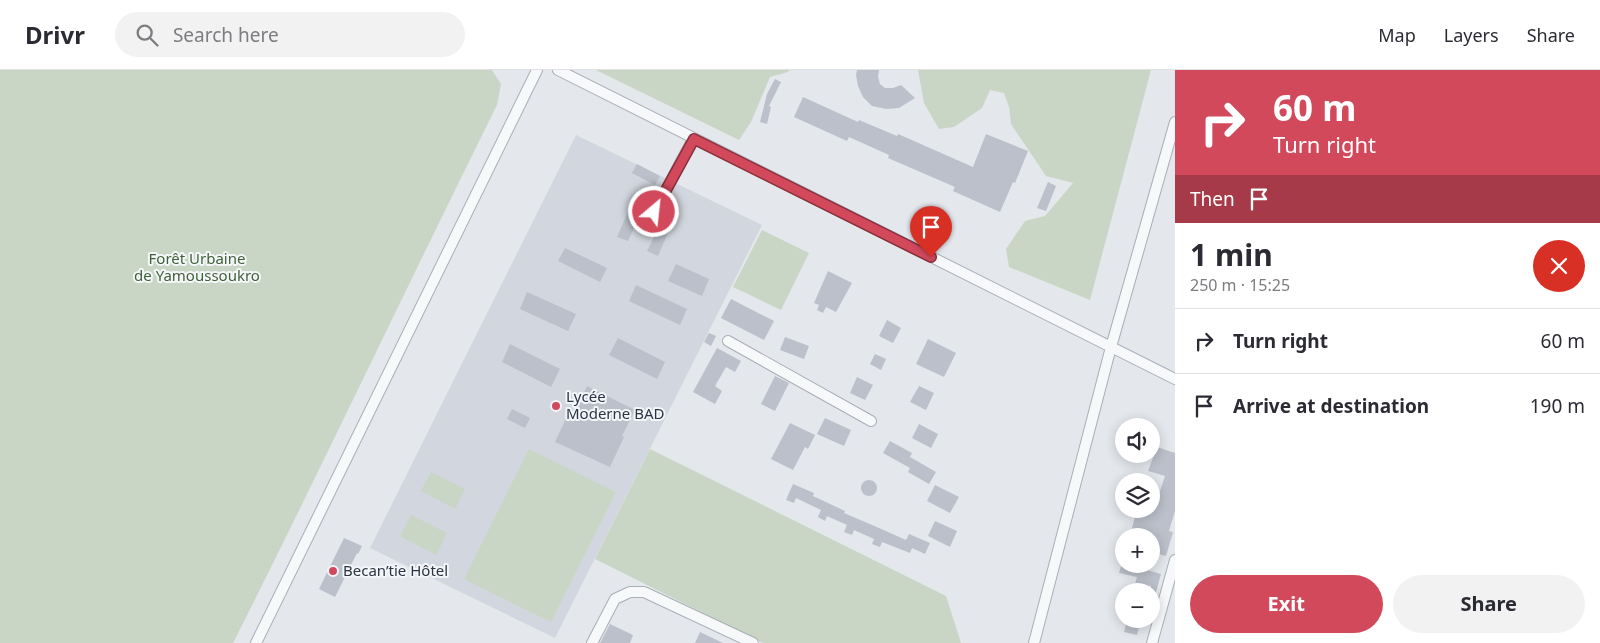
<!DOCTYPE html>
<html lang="en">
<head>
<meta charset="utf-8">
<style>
	:root { --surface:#fff; --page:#f2f2f3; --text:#2b2b33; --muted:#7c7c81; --line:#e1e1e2; --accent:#d1495b }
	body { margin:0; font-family:"Noto Sans",sans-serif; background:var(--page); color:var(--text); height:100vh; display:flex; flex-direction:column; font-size:19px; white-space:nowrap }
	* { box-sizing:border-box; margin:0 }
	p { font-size:16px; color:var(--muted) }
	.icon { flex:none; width:28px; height:28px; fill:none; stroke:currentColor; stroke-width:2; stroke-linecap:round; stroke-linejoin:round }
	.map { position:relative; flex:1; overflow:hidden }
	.details { display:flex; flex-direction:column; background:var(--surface); width:425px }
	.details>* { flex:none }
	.top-card { background:#d1495b; color:#fff; overflow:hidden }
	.tools { position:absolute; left:1115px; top:348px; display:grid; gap:10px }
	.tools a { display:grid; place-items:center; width:45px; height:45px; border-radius:50%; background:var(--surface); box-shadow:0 2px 12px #0003; font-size:25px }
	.pin { position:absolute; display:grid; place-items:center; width:42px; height:42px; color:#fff; margin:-51px -21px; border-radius:50% 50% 50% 0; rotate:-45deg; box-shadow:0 0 5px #0007 }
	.pin .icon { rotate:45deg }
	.me { position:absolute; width:55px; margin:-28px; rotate:28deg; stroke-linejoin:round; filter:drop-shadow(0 0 4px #0008) }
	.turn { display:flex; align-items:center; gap:18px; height:105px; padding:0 15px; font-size:22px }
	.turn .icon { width:65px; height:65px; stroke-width:2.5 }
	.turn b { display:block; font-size:35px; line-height:42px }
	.then { display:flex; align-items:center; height:48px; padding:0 15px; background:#0003; gap:10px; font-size:19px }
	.round { display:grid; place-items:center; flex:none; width:52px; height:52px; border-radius:26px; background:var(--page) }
	.head { display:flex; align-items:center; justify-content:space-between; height:85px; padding:0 15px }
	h1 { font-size:30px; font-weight:700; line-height:38px }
	.cta { display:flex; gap:10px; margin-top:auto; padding:10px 15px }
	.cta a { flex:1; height:58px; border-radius:30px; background:var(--accent); color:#fff; font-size:20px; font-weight:700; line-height:58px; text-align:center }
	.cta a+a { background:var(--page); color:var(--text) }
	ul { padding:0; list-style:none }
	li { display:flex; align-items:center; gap:15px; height:65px; padding:0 15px; border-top:1px solid var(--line) }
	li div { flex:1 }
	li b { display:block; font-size:19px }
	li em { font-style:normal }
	header { display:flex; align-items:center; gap:30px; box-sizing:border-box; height:70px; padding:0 25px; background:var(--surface); border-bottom:1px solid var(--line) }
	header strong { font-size:24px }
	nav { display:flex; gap:28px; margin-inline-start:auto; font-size:18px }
	.search { width:350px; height:45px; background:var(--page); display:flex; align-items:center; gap:12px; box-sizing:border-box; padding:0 18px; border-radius:28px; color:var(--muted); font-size:19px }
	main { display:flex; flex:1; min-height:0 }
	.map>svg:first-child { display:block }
	.built { fill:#d2d6de }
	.green { fill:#c9d6c5 }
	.building { fill:#bbc0ca }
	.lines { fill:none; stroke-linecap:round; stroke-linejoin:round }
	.minor-casing { stroke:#a9aeb7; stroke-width:12 }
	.minor { stroke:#f7f8fa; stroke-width:10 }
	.route-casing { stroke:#882f3b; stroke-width:12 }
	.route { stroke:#d1495b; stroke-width:9 }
	.poi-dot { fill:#d1495b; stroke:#f4f6f9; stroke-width:2 }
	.labels { text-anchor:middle; stroke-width:4; stroke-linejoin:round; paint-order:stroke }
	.park-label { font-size:15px; fill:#3f6138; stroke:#f4f6f9 }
	.poi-label { font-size:15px; fill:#2b3445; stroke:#f4f6f9; text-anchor:start }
</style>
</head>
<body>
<header>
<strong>Drivr</strong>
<div class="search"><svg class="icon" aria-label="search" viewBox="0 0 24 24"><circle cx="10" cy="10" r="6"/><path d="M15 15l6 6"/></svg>Search here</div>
<nav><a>Map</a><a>Layers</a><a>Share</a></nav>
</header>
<main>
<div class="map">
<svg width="1175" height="573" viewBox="0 0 1175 573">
	<rect width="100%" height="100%" fill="#e4e7ec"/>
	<path class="built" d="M576 65 762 155 555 568 370 478Z"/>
	<path class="green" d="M0 0H492L501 14 497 35C408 214 323 395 233 573H0Z
		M596 0H789L788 2 770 7 751 52 739 70Z
		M918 0H1151L1090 230 1009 197 1006 179 1025 151 1045 146 1073 113 1046 106 1011 54 1009 37 1004 23 990 20 982 38 954 57 939 59 924 33Z
		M762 160 809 183 781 240 733 217Z
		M529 379 616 422 551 552 464 509Z
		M650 379 946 526 961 573H763L595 489Z
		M431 402 465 419 455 439 421 421Z
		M411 445 447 463 436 485 400 466Z"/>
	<path class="building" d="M857 0H879L878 7 880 14 885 18H893L901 15 915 28 899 38 886 39 872 36 863 27 858 16 856 5Z
		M775 9 781 12 769 36 771 37 767 54 760 52 767 24Z
		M803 27 858 52 859 50 897 66 898 64 973 97 986 64 1028 81 1015 113 1013 112 1000 142 953 121 955 117 888 88 889 85 849 67 847 71 794 47Z
		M637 94 660 106 655 115 632 103Z
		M1048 112 1056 116 1046 141 1037 138Z
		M631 135 641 140 637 148 658 157 660 151 671 156 658 186 647 181 654 167 634 158 628 171 617 167Z
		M565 178 607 198 600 212 558 191Z
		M676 194 709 209 702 226 668 211Z
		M828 201 852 213 836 242 826 237 823 243 817 240 819 235 814 233Z
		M636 215 687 239 680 255 629 231Z
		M527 222 576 244 568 261 520 239Z
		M731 229 774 251 764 270 721 248Z
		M887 250 901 258 893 273 879 266Z
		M709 263 716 266 711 276 704 272Z
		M785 267 809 276 804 289 780 280Z
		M618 268 665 292 657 309 609 285Z
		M928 269 956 283 944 307 916 294Z
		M510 274 560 299 551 317 502 292Z
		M717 278 741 291 735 302 726 297 715 316 722 321 715 334 693 322Z
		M875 284 886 289 881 300 870 294Z
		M775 306 789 313 775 341 761 334Z
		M857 307 873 315 865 330 850 323Z
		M587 316 635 340 622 366 624 367 610 397 555 372 569 342 573 344Z
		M919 316 934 323 926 340 910 332Z
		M512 339 530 348 525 358 507 349Z
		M825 348 851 360 844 376 817 364Z
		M790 353 815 365 808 379 805 377 793 400 771 389Z
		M919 354 938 364 931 378 912 368Z
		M890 371 912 383 910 387 936 402 929 414 908 402 910 398 883 383Z
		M1157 377 1175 383V441L1169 461 1173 462 1166 486 1151 482V466H1130L1137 439H1151V422L1159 424 1165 406 1148 401Z
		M861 418a8 8 0 1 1 16 0a8 8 0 1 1-16 0Z
		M793 414 814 423 813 426 845 441 844 443 879 458 906 470 909 464 930 473 925 484 912 478 910 483 882 472 880 477 872 474 874 469 854 460 852 465 844 462 847 455 827 446 825 451 818 447 821 440 796 428 794 433 786 430Z
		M935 415 959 427 950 443 927 431Z
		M935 451 957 461 950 477 928 466Z
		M344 468 362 476 358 484 357 483 335 527 319 519Z
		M1122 493 1161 504 1153 533 1151 532V516L1149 515 1147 521H1133L1137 507 1119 503Z
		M1127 550 1140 553 1137 565 1124 562Z
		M610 554 633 565 630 573H600Z
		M700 562 723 573H695Z"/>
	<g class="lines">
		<defs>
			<path id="minor" d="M558 0 1175 309
				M654 142 693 69
				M728 271 871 351
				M256 573 537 0
				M592 573 615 529 630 522H644L753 573
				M1034 573 1111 277 1175 52
				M1152 573 1175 490"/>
		</defs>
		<use href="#minor" class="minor-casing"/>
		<use href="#minor" class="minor"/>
	</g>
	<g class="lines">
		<defs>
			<path id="route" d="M654 142 694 69 931 187"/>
		</defs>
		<use href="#route" class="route-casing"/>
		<use href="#route" class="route"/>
	</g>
	<g class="poi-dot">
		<circle cx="556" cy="336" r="5"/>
		<circle cx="333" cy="501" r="5"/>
	</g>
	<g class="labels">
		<g class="park-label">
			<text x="197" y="194">Forêt Urbaine<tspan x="197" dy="17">de Yamoussoukro</tspan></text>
		</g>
		<g class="poi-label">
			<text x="566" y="332">Lycée<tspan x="566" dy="17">Moderne BAD</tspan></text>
			<text x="343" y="506">Becan’tie Hôtel</text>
		</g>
	</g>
</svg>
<div class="tools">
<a><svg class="icon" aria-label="sound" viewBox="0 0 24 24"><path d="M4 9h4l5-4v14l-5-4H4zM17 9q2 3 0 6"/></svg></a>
<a><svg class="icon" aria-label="layers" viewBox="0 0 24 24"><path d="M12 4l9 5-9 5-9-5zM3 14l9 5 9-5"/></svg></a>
<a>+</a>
<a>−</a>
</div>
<div class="pin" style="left:931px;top:187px;background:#d93025"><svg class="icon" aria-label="arrive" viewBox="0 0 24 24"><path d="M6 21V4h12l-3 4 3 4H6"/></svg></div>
<svg class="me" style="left:654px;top:142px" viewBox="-20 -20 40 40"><circle r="17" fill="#d1495b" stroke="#fff" stroke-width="3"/><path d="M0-11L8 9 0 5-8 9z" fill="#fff"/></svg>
</div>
<section class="details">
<div class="top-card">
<div class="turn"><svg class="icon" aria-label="right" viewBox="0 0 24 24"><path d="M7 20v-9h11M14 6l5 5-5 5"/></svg><div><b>60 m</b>Turn right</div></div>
<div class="then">Then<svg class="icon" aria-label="arrive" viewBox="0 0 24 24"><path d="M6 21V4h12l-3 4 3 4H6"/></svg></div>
</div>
<div class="head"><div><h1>1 min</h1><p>250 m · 15:25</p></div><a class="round" style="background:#d93025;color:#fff"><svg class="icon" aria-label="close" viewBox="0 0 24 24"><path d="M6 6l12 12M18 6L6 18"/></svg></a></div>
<ul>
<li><svg class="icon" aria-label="right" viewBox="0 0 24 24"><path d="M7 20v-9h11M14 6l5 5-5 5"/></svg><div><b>Turn right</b></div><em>60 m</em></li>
<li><svg class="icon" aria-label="arrive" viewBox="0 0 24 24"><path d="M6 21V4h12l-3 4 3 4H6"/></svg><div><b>Arrive at destination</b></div><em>190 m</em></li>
</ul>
<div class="cta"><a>Exit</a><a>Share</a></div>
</section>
</main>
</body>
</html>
